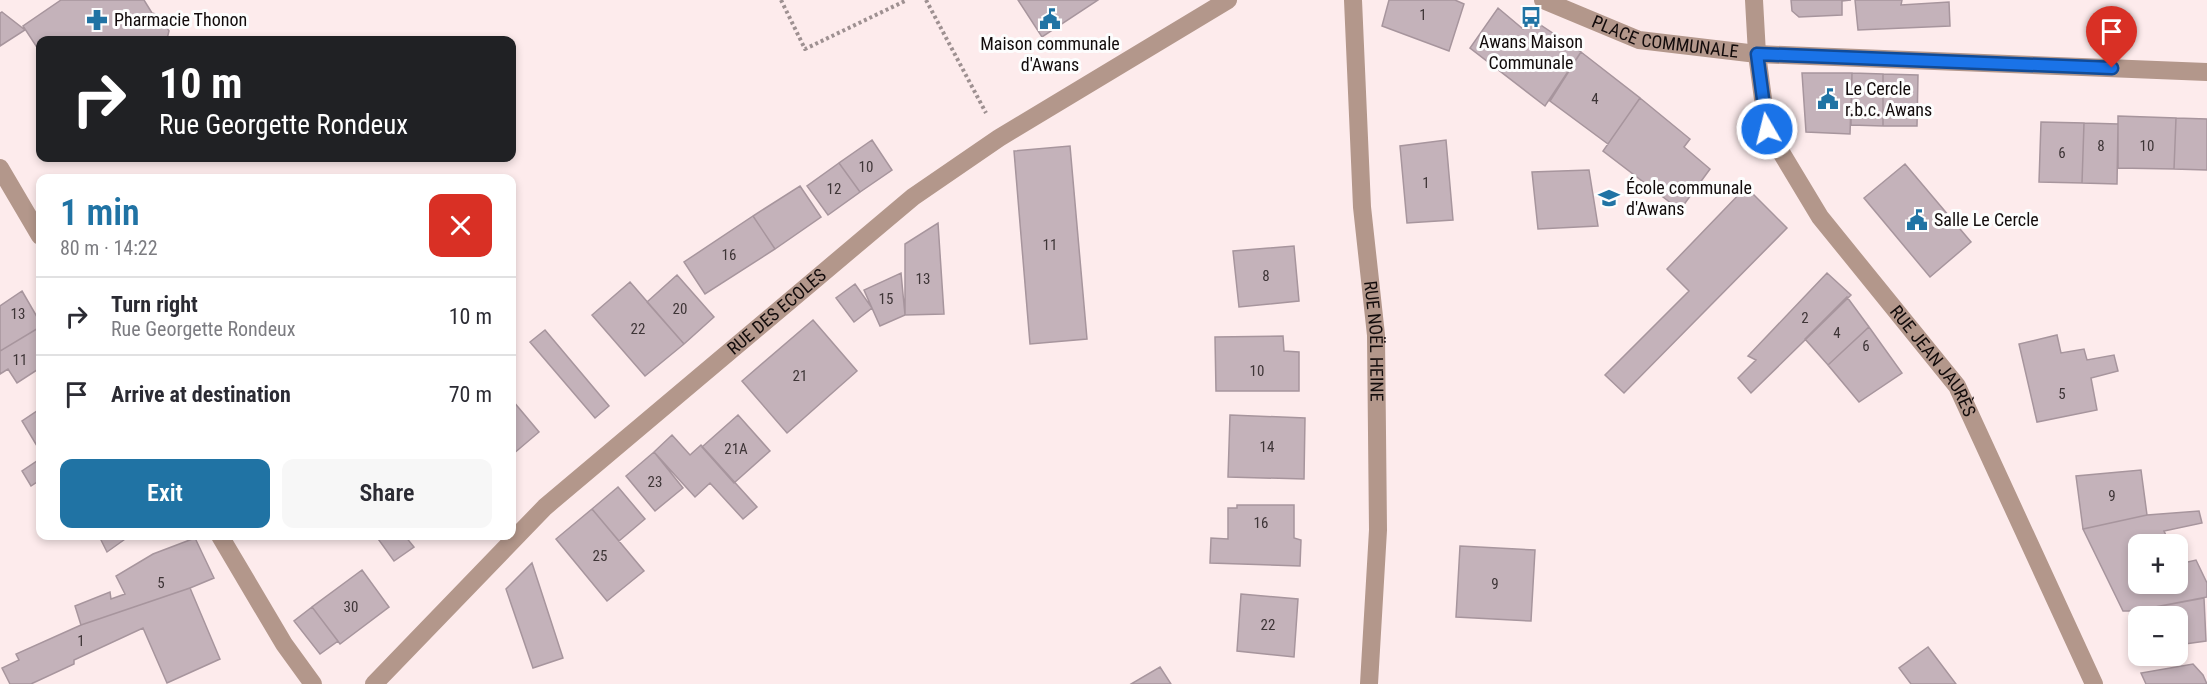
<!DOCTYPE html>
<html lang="en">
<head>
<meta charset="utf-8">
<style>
	:root { --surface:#fff; --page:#f7f7f7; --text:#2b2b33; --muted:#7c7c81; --line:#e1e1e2; --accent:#2073a4 }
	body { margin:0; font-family:"Roboto Condensed",sans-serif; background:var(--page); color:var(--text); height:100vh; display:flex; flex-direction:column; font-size:22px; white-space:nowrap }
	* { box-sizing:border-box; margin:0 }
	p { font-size:20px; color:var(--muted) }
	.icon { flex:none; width:33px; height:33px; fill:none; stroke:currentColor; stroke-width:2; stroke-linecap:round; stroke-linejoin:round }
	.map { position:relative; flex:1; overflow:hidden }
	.details { position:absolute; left:36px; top:174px; width:480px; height:366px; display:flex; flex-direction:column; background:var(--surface); border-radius:12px; box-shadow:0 3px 9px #0003 }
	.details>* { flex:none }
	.hud { position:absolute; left:36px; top:36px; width:480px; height:126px; border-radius:12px; box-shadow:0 3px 9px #0003; background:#202124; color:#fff; overflow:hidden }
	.controls { position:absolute; left:2128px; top:534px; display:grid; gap:12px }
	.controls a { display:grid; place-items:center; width:60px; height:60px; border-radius:12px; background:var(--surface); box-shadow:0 3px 9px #0003; font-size:30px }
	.pin { position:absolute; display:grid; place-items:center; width:51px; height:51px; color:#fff; margin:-62px -26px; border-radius:50% 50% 50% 0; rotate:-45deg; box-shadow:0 0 6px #0007 }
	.pin .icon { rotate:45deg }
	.me { position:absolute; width:66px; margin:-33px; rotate:352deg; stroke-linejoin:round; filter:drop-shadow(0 0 4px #0008) }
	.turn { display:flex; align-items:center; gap:21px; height:126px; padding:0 24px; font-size:27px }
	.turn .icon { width:78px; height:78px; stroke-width:2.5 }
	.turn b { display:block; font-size:42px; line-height:51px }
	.round { display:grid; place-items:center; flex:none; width:63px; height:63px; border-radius:12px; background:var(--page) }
	.headline { display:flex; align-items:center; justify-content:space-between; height:102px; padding:0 24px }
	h1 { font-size:36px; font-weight:600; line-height:45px; color:var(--accent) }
	.cta { display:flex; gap:12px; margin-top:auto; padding:12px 24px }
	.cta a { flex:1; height:69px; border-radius:12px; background:var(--accent); color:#fff; font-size:24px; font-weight:600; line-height:69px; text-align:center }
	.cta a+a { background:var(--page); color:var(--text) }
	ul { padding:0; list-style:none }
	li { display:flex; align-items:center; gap:18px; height:78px; padding:0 24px; border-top:2px solid var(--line) }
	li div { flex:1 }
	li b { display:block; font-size:22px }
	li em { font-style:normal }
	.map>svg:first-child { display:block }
	.building { fill:#c4b2ba; stroke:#a7959d; stroke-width:1.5 }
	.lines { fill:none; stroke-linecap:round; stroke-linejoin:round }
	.path { stroke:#9e9091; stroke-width:4; stroke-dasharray:3 3; stroke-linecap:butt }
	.minor { stroke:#b3978b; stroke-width:18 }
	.route-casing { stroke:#114b97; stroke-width:15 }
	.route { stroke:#1a73e8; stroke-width:10 }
	.labels { text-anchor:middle; stroke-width:6; stroke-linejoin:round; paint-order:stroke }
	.number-label { font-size:15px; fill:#3e3537 }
	.poi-label { font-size:18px; fill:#120b0b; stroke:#fdfdfd; text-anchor:start }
	.street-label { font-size:18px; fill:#120b0b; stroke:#fdfdfd }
</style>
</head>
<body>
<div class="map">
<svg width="2207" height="684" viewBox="0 0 2207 684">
	<rect width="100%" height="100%" fill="#fdebec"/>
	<path class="building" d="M61 0H144L152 13 159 15 169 31 167 39 40 40V52L23 26Z
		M1018 0H1098L1042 37Z
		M1389 0H1455L1464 4 1449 51 1382 26Z
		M1791 0H1851L1842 1V15L1799 17 1792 11Z
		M1855 0H1902L1901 5 1949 2 1950 26 1858 30Z
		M1498 8 1523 29 1533 20 1581 52 1545 106 1470 48Z
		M2 12 25 30 0 46V13Z
		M1581 52 1640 98 1608 144 1550 101Z
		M1802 73H1852L1850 134 1806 132Z
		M1852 73 1883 74V126L1851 125Z
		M1883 74 1918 75 1917 126H1883Z
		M1640 98 1690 139 1684 147 1710 169 1680 210 1603 151Z
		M2118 116 2176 118 2174 169 2118 168Z
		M2176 118 2207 119V170L2174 169Z
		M2041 122 2084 123 2082 183 2039 182Z
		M2084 123 2118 124 2117 184 2082 183Z
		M872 140 892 170 860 192 839 163Z
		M1446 140 1453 220 1407 223 1400 146Z
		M1070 146 1087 339 1030 344 1014 151Z
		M839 163 860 192 828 215 807 186Z
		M1905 164 1971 242 1930 277 1864 198Z
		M1589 170 1598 226 1538 229 1532 172Z
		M800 186 821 217 775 249 753 216Z
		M1746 187 1787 228 1624 393 1605 375 1689 291 1667 269Z
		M753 216 775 249 705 294 684 262Z
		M938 223 944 314 905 315V244Z
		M1294 246 1299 301 1239 307 1233 251Z
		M901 273 905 315 880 326 864 290Z
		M1827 273 1851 295 1751 393 1738 378 1756 360 1748 356Z
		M677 275 714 317 684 344 647 302Z
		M630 282 684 344 645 376 592 315Z
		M855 284 872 308 854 322 836 298Z
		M22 291 40 322V327L0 351V306Z
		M1847 297 1869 327 1828 365 1805 339Z
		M813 320 857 371 787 433 742 381Z
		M40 327V368L17 383 8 369 0 374V351Z
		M1869 327 1902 373 1859 402 1828 365Z
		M545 330 609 406 595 418 530 342Z
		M2057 335 2061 353 2084 349 2087 360 2114 355 2118 371 2091 378 2097 410 2037 422 2019 344Z
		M1283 336 1284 351 1299 352V391H1216L1215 337Z
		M513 401 539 432 512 455V402Z
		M40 409V451L22 421Z
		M738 415 770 451 734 483 702 447Z
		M1230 415 1305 418 1304 479 1228 477Z
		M672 435 690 455 701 445 757 507 743 519 710 483 695 497 654 452Z
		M654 452 683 488 655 511 626 476Z
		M40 459V480L31 486 22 471Z
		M2141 470 2147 515 2083 529 2076 476Z
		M618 487 645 519 619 541 592 509Z
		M1237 505H1294V538L1301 540 1300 566 1210 563 1211 538 1228 539V508H1237Z
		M592 509 644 571 607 601 556 539Z
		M2199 511 2202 523 2164 531 2170 544H2139V584H2178V563L2179 564 2196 560 2207 583V597L2134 611H2123L2083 529 2147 515Z
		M99 536H127L128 537 107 552Z
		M376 536H405L414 547 394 561Z
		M195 538 214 578 190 588 81 625 75 606 110 592 111 599 125 594 116 576 153 554Z
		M1460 546 1535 550 1531 621 1456 617Z
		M532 563 563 658 533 668 506 589Z
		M362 570 389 607 340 644 312 607Z
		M190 588 220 659 167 683 143 628 74 660V664L31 684H10L2 668 19 660 16 654 81 625Z
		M1241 594 1298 599 1294 657 1237 651Z
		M2204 598 2206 641 2178 645V616H2139V636L2134 611Z
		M312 607 338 641 320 654 294 621Z
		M1928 647 1956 684H1911L1899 668Z
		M2193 664 2203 675 2207 684H2146L2141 673Z
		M1160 667 1171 684H1131Z"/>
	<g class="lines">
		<path class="path" d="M781 0 805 49 907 0
			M926 0 986 113"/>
		<g class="minor">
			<path id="s1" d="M1353 0 1362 207 1376 335 1378 530 1369 684"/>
			<path id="s2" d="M1543 0 1639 40 1757 54 2207 72"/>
			<path id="s3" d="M1754 0 1757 54 1767 129 1820 217 1957 386 2094 684"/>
			<path d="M0 168 40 236"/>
			<path d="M220 536 284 644 313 684"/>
			<path id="s4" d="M374 684 545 507 913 197 999 138 1228 0"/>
		</g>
	</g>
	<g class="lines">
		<defs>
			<path id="route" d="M1767 129 1757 54 2112 68"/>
		</defs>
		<use href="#route" class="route-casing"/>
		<use href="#route" class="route"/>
	</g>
	<defs>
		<symbol id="bus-bare" viewBox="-9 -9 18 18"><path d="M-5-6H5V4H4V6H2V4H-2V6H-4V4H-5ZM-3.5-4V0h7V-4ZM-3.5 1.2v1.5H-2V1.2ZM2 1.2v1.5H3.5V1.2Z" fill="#2073a4" stroke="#fdfdfd" stroke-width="2.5" paint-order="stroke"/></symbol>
		<symbol id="civic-bare" viewBox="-9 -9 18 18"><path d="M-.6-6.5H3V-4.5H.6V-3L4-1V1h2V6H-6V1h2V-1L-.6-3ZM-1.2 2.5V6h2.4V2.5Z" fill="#2073a4" stroke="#fdfdfd" stroke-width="2.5" paint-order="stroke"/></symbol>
		<symbol id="pharmacy-bare" viewBox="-9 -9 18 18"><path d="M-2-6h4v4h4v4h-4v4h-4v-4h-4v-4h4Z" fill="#2073a4" stroke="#fdfdfd" stroke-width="2.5" paint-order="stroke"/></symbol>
		<symbol id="school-bare" viewBox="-9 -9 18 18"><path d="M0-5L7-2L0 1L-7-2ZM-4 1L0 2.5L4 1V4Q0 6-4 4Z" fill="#2073a4" stroke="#fdfdfd" stroke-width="2.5" paint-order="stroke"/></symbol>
	</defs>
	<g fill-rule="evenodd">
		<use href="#bus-bare" x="1516" y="2" width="30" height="30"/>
		<use href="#civic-bare" x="1035" y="4" width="30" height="30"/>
		<use href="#pharmacy-bare" x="82" y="5" width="30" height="30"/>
		<use href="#civic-bare" x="1813" y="84" width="30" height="30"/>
		<use href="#school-bare" x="1594" y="183" width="30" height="30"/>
		<use href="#civic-bare" x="1902" y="205" width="30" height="30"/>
	</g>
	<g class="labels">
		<g class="number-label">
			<text x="1423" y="20">1</text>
			<text x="1595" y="104">4</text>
			<text x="2101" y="151">8</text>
			<text x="2147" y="151">10</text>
			<text x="2062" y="158">6</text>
			<text x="866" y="172">10</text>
			<text x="1426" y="188">1</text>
			<text x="834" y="194">12</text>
			<text x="1050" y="250">11</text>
			<text x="729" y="260">16</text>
			<text x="1266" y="281">8</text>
			<text x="923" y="284">13</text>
			<text x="886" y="304">15</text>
			<text x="680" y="314">20</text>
			<text x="18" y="319">13</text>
			<text x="1805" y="323">2</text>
			<text x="638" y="334">22</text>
			<text x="1837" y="338">4</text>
			<text x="1866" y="351">6</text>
			<text x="20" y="365">11</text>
			<text x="1257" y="376">10</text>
			<text x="800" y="381">21</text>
			<text x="2062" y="399">5</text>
			<text x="1267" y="452">14</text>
			<text x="736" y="454">21A</text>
			<text x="655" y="487">23</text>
			<text x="2112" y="501">9</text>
			<text x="1261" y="528">16</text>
			<text x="600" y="561">25</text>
			<text x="161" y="588">5</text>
			<text x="1495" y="589">9</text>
			<text x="351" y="612">30</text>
			<text x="1268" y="630">22</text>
			<text x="81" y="646">1</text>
		</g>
		<g class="poi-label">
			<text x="114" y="26">Pharmacie Thonon</text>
			<text x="1531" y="48" text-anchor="middle">Awans Maison<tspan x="1531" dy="21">Communale</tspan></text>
			<text x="1050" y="50" text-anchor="middle">Maison communale<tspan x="1050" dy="21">d'Awans</tspan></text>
			<text x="1845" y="95">Le Cercle<tspan x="1845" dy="21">r.b.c. Awans</tspan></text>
			<text x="1626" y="194">École communale<tspan x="1626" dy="21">d'Awans</tspan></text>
			<text x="1934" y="226">Salle Le Cercle</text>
		</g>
		<g class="street-label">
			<text dy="6" stroke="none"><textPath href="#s2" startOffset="129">PLACE COMMUNALE</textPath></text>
			<text dy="6" stroke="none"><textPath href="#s4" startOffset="549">RUE DES ECOLES</textPath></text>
			<text dy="6" stroke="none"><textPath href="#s1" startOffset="342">RUE NOËL HEINE</textPath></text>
			<text dy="6" stroke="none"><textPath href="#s3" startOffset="416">RUE JEAN JAURÈS</textPath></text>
		</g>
	</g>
</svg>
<div class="controls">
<a>+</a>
<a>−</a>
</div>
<div class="pin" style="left:2112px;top:68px;background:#d93025"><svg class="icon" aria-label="arrive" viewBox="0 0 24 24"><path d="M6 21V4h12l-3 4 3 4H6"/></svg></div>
<svg class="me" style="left:1767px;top:129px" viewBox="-20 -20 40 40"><circle r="17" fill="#1a73e8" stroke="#fff" stroke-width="3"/><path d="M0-11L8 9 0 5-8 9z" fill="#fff"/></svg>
<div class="hud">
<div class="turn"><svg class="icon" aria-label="right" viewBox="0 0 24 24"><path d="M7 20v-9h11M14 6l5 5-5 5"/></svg><div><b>10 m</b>Rue Georgette Rondeux</div></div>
</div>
<section class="details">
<div class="headline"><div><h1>1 min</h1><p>80 m · 14:22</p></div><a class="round" style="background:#d93025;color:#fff"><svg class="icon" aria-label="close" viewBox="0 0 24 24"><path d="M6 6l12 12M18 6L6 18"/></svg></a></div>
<ul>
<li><svg class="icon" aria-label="right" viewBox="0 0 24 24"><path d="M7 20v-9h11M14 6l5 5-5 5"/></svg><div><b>Turn right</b><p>Rue Georgette Rondeux</p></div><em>10 m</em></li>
<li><svg class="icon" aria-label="arrive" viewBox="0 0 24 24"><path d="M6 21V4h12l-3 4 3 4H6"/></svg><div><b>Arrive at destination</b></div><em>70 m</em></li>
</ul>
<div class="cta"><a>Exit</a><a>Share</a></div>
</section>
</div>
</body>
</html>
